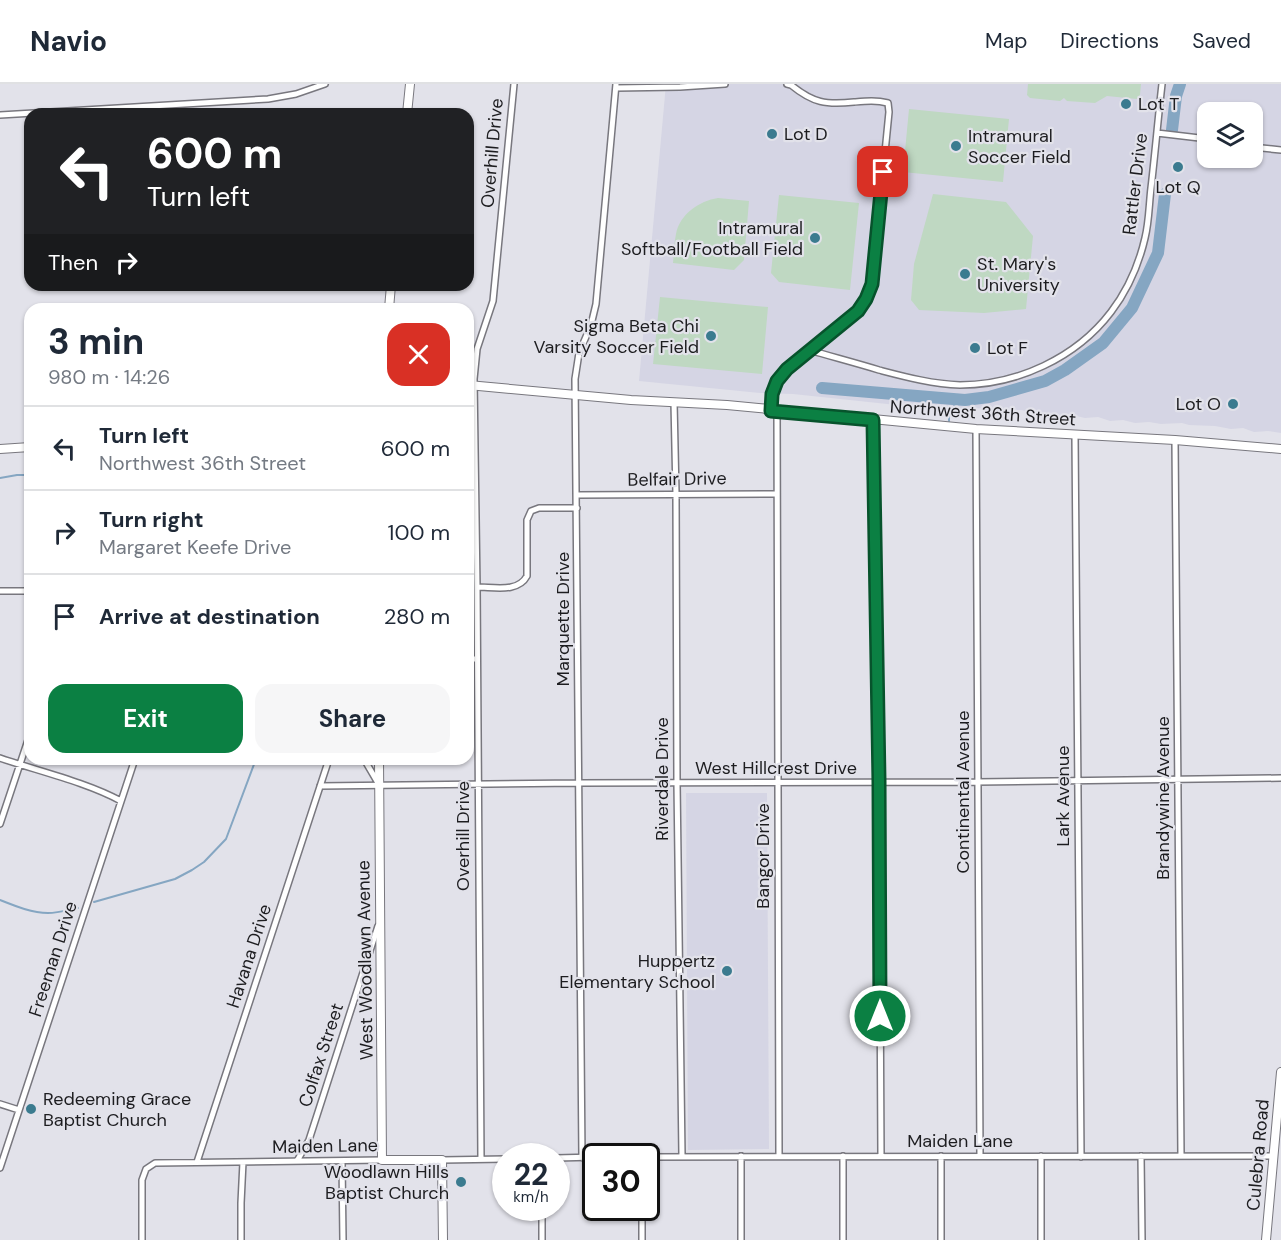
<!DOCTYPE html>
<html lang="en">
<head>
<meta charset="utf-8">
<style>
	:root { --surface:#fff; --page:#f6f6f7; --text:#1f2937; --muted:#747a83; --line:#e0e1e3; --accent:#0b8043 }
	body { margin:0; font-family:"DM Sans",sans-serif; background:var(--page); color:var(--text); height:100vh; display:flex; flex-direction:column; font-size:22px; white-space:nowrap }
	* { box-sizing:border-box; margin:0 }
	p { font-size:20px; color:var(--muted) }
	.icon { flex:none; width:33px; height:33px; fill:none; stroke:currentColor; stroke-width:2; stroke-linecap:round; stroke-linejoin:round }
	.map { position:relative; flex:1; overflow:hidden }
	.side { position:absolute; left:24px; top:219px; width:450px; height:462px; display:flex; flex-direction:column; background:var(--surface); border-radius:18px; box-shadow:0 2px 4px #0004 }
	.side>* { flex:none }
	.banner { position:absolute; left:24px; top:24px; width:450px; height:183px; border-radius:18px; box-shadow:0 2px 4px #0004; background:#202124; color:#fff; overflow:hidden }
	.controls { position:absolute; left:1197px; top:18px; display:grid; gap:12px }
	.controls a { display:grid; place-items:center; width:66px; height:66px; border-radius:12px; background:var(--surface); box-shadow:0 2px 4px #0004; font-size:30px }
	.speed { position:absolute; left:492px; top:1059px; display:flex; gap:12px; font-size:30px; font-weight:700; text-align:center }
	.speed>* { display:grid; place-content:center; width:78px; height:78px; border-radius:50%; background:var(--surface); box-shadow:0 2px 4px #0004; line-height:1 }
	.speed small { font-size:15px; font-weight:400 }
	.speed .limit { border:3px solid #111; border-radius:9px; background:#fff; color:#111 }
	.pin { position:absolute; display:grid; place-items:center; width:51px; height:51px; color:#fff; margin:-26px; border-radius:12px; box-shadow:0 3px 9px #0006 }
	.me { position:absolute; width:66px; margin:-33px; rotate:0deg; stroke-linejoin:round; filter:drop-shadow(0 0 4px #0008) }
	.turn { display:flex; align-items:center; gap:21px; height:126px; padding:0 24px; font-size:27px }
	.turn .icon { width:78px; height:78px; stroke-width:2.5 }
	.turn b { display:block; font-size:42px; line-height:51px }
	.then { display:flex; align-items:center; height:57px; padding:0 24px; background:#0003; gap:12px; font-size:22px }
	.round { display:grid; place-items:center; flex:none; width:63px; height:63px; border-radius:18px; background:var(--page) }
	.headline { display:flex; align-items:center; justify-content:space-between; height:102px; padding:0 24px }
	h1 { font-size:36px; font-weight:700; line-height:45px }
	.action { display:flex; gap:12px; margin-top:auto; padding:12px 24px }
	.action a { flex:1; height:69px; border-radius:18px; background:var(--accent); color:#fff; font-size:24px; font-weight:700; line-height:69px; text-align:center }
	.action a+a { background:var(--page); color:var(--text) }
	ul { padding:0; list-style:none }
	li { display:flex; align-items:center; gap:18px; height:84px; padding:0 24px; border-top:2px solid var(--line) }
	li div { flex:1 }
	li b { display:block; font-size:22px }
	li em { font-style:normal }
	header { display:flex; align-items:center; gap:36px; box-sizing:border-box; height:84px; padding:0 30px; background:var(--surface); border-bottom:2px solid var(--line) }
	header strong { font-size:28px }
	nav { display:flex; gap:33px; margin-inline-start:auto; font-size:21px }
	.map>svg:first-child { display:block }
	.built { fill:#d5d5e4; fill-rule:evenodd }
	.green { fill:#bfd8c2 }
	.lines { fill:none; stroke-linecap:round; stroke-linejoin:round }
	.stream { stroke:#85a6c2; stroke-width:2 }
	.river { stroke:#85a6c2; stroke-width:12 }
	.street-casing { stroke:#78777e; stroke-width:8 }
	.secondary-casing { stroke:#78777e; stroke-width:10 }
	.street { stroke:#fff; stroke-width:5 }
	.secondary { stroke:#fff; stroke-width:8 }
	.route-casing { stroke:#07532c; stroke-width:15 }
	.route { stroke:#0b8043; stroke-width:10 }
	.poi-dot { fill:#3b7b8f; stroke:#e2e2ea; stroke-width:2 }
	.labels { text-anchor:middle; stroke-width:4.5; stroke-linejoin:round; paint-order:stroke }
	.poi-label { font-size:18px; fill:#1d1d20; stroke:#e2e2ea; text-anchor:start }
	.street-label { font-size:18px; fill:#1d1d20; stroke:#e2e2ea }
</style>
</head>
<body>
<header>
<strong>Navio</strong>
<nav><a>Map</a><a>Directions</a><a>Saved</a></nav>
</header>
<div class="map">
<svg width="1281" height="1156" viewBox="0 0 1281 1156">
	<rect width="100%" height="100%" fill="#e2e2ea"/>
	<path class="built" d="M666 0H1281V349L1268 347 1254 348 1243 344 1231 345 1215 342 1189 341 1182 339 1161 340 1149 338 1135 339 1123 336 1110 337 1098 333 1085 334 1072 331H1059L1047 329H1035L1021 326 1009 327 999 324 944 325 906 322 793 310 760 309 639 297ZM1208 28H1252V74H1208Z
		M686 709H767L769 1065 688 1066Z"/>
	<path class="green" d="M1028 0H1141L1140 11 1137 15 1107 12 1095 19 1067 17 1064 14 1060 17 1030 14 1027 11Z
		M909 25 1009 35 1003 98 903 88Z
		M933 110 1006 118 1033 152 1026 225 984 229 919 226 911 216 914 180Z
		M779 111 859 119 850 206 779 198 771 189Z
		M718 114 749 117 744 176 734 186 673 179C674 170 674 160 676 150 680 130 699 117 718 114Z
		M660 213 768 223 762 290 653 280Z"/>
	<g class="lines">
		<path class="stream" d="M949 337V332L954 325 955 315
			M0 394 17 391H30
			M0 816C15 822 32 829 48 829 58 829 68 826 78 824
			M94 818 175 795 192 786 204 778 226 755 256 675"/>
		<path class="river" d="M1172 46 1176 12 1180 0
			M822 304 965 316 989 313 1045 297 1065 286 1103 259 1132 224 1158 169 1165 110"/>
		<defs>
			<path id="street" d="M616 4 680 3 725 0
				M0 31 268 15 296 10 325 0
				M1157 49 1208 55
				M1252 63 1281 66
				M809 266C833 273 856 279 879 286 906 293 932 300 960 301 1017 301 1076 274 1111 228 1127 207 1139 180 1145 154 1149 138 1149 121 1151 104 1155 70 1158 35 1162 0
				M674 318 676 410 677 699 682 1072
				M770 327 772 310 777 297 787 285 858 227 866 215 872 200 889 28 888 19C876 16 866 17 854 18 826 21 813 19 791 1L787 0
				M777 327 779 1072
				M873 336 879 698 881 1072
				M976 345 980 1072
				M1075 352 1081 1073
				M1175 356 1181 1072
				M577 411 776 410
				M477 503C494 503 518 509 527 492V436L531 427 539 424H577
				M0 507H30
				M468 575H477
				M0 674C38 687 86 698 121 717
				M364 675 378 699
				M320 702 578 699 977 698 1281 694
				M0 740 30 650
				M0 1020 19 1026
				M741 1072V1156
				M941 1072V1156
				M1041 1072V1156
				M1141 1072 1142 1156
				M646 1073 1273 1072
				M556 1074 596 1073
				M582 1074 575 295 579 269 591 241 596 220 616 0
				M481 1075 477 503 474 295 477 265 493 217 514 0
				M442 1076 506 1075
				M297 1077 309 1056 378 842
				M342 1077 343 1156
				M197 1078 329 675
				M0 1084 135 675
				M542 1124V1156
				M642 1124V1156
				M142 1156V1096L146 1085 155 1079 382 1076
				M241 1156V1119L243 1078
				M843 1156V1072"/>
			<path id="secondary" d="M407 30 410 0
				M389 225 391 201
				M468 301 631 316 727 321 976 345 1175 356 1281 365
				M0 365 30 363
				M379 675 382 1076H442L443 1156
				M1266 1156 1281 988"/>
		</defs>
		<use href="#street" class="street-casing"/>
		<use href="#secondary" class="secondary-casing"/>
		<use href="#street" class="street"/>
		<use href="#secondary" class="secondary"/>
	</g>
	<g class="lines">
		<defs>
			<path id="route" d="M880 932 879 698 873 336 771 327 772 310 777 297 787 285 858 227 866 215 872 200 883 88"/>
		</defs>
		<use href="#route" class="route-casing"/>
		<use href="#route" class="route"/>
	</g>
	<g class="poi-dot">
		<circle cx="1126" cy="20" r="6"/>
		<circle cx="772" cy="50" r="6"/>
		<circle cx="956" cy="62" r="6"/>
		<circle cx="1178" cy="83" r="6"/>
		<circle cx="815" cy="154" r="6"/>
		<circle cx="965" cy="190" r="6"/>
		<circle cx="711" cy="252" r="6"/>
		<circle cx="975" cy="264" r="6"/>
		<circle cx="1233" cy="320" r="6"/>
		<circle cx="727" cy="887" r="6"/>
		<circle cx="31" cy="1025" r="6"/>
		<circle cx="461" cy="1098" r="6"/>
	</g>
	<g class="labels">
		<g class="poi-label">
			<text x="1138" y="26">Lot T</text>
			<text x="784" y="56">Lot D</text>
			<text x="968" y="58">Intramural<tspan x="968" dy="21">Soccer Field</tspan></text>
			<text x="1178" y="109" text-anchor="middle">Lot Q</text>
			<text x="803" y="150" text-anchor="end">Intramural<tspan x="803" dy="21">Softball/Football Field</tspan></text>
			<text x="977" y="186">St. Mary's<tspan x="977" dy="21">University</tspan></text>
			<text x="699" y="248" text-anchor="end">Sigma Beta Chi<tspan x="699" dy="21">Varsity Soccer Field</tspan></text>
			<text x="987" y="270">Lot F</text>
			<text x="1221" y="326" text-anchor="end">Lot O</text>
			<text x="715" y="883" text-anchor="end">Huppertz<tspan x="715" dy="21">Elementary School</tspan></text>
			<text x="43" y="1021">Redeeming Grace<tspan x="43" dy="21">Baptist Church</tspan></text>
			<text x="449" y="1094" text-anchor="end">Woodlawn Hills<tspan x="449" dy="21">Baptist Church</tspan></text>
		</g>
		<g class="street-label">
			<text transform="translate(492 69) rotate(-85)" y="6">Overhill Drive</text>
			<text transform="translate(1135 100) rotate(-83)" y="6">Rattler Drive</text>
			<text transform="translate(983 329) rotate(4)" y="6">Northwest 36th Street</text>
			<text transform="translate(677 395) rotate(-1)" y="6">Belfair Drive</text>
			<text transform="translate(563 535) rotate(-90)" y="6">Marquette Drive</text>
			<text x="776" y="690">West Hillcrest Drive</text>
			<text transform="translate(662 695) rotate(-90)" y="6">Riverdale Drive</text>
			<text transform="translate(963 708) rotate(-90)" y="6">Continental Avenue</text>
			<text transform="translate(1063 712) rotate(-90)" y="6">Lark Avenue</text>
			<text transform="translate(1163 714) rotate(-90)" y="6">Brandywine Avenue</text>
			<text transform="translate(463 752) rotate(-90)" y="6">Overhill Drive</text>
			<text transform="translate(763 772) rotate(-90)" y="6">Bangor Drive</text>
			<text transform="translate(249 872) rotate(-72)" y="6">Havana Drive</text>
			<text transform="translate(53 875) rotate(-72)" y="6">Freeman Drive</text>
			<text transform="translate(365 876) rotate(-91)" y="6">West Woodlawn Avenue</text>
			<text transform="translate(321 971) rotate(-72)" y="6">Colfax Street</text>
			<text x="960" y="1063">Maiden Lane</text>
			<text transform="translate(325 1062) rotate(-1)" y="6">Maiden Lane</text>
			<text transform="translate(1258 1071) rotate(-85)" y="6">Culebra Road</text>
		</g>
	</g>
</svg>
<div class="controls">
<a><svg class="icon" aria-label="layers" viewBox="0 0 24 24"><path d="M12 4l9 5-9 5-9-5zM3 14l9 5 9-5"/></svg></a>
</div>
<div class="speed"><div>22<small>km/h</small></div><div class="limit">30</div></div>
<div class="pin" style="left:883px;top:88px;background:#d93025"><svg class="icon" aria-label="arrive" viewBox="0 0 24 24"><path d="M6 21V4h12l-3 4 3 4H6"/></svg></div>
<svg class="me" style="left:880px;top:932px" viewBox="-20 -20 40 40"><circle r="17" fill="#0b8043" stroke="#fff" stroke-width="3"/><path d="M0-11L8 9 0 5-8 9z" fill="#fff"/></svg>
<div class="banner">
<div class="turn"><svg class="icon" aria-label="left" viewBox="0 0 24 24"><path d="M17 20v-9H6M10 6l-5 5 5 5"/></svg><div><b>600 m</b>Turn left</div></div>
<div class="then">Then<svg class="icon" aria-label="right" viewBox="0 0 24 24"><path d="M7 20v-9h11M14 6l5 5-5 5"/></svg></div>
</div>
<section class="side">
<div class="headline"><div><h1>3 min</h1><p>980 m · 14:26</p></div><a class="round" style="background:#d93025;color:#fff"><svg class="icon" aria-label="close" viewBox="0 0 24 24"><path d="M6 6l12 12M18 6L6 18"/></svg></a></div>
<ul>
<li><svg class="icon" aria-label="left" viewBox="0 0 24 24"><path d="M17 20v-9H6M10 6l-5 5 5 5"/></svg><div><b>Turn left</b><p>Northwest 36th Street</p></div><em>600 m</em></li>
<li><svg class="icon" aria-label="right" viewBox="0 0 24 24"><path d="M7 20v-9h11M14 6l5 5-5 5"/></svg><div><b>Turn right</b><p>Margaret Keefe Drive</p></div><em>100 m</em></li>
<li><svg class="icon" aria-label="arrive" viewBox="0 0 24 24"><path d="M6 21V4h12l-3 4 3 4H6"/></svg><div><b>Arrive at destination</b></div><em>280 m</em></li>
</ul>
<div class="action"><a>Exit</a><a>Share</a></div>
</section>
</div>
</body>
</html>
